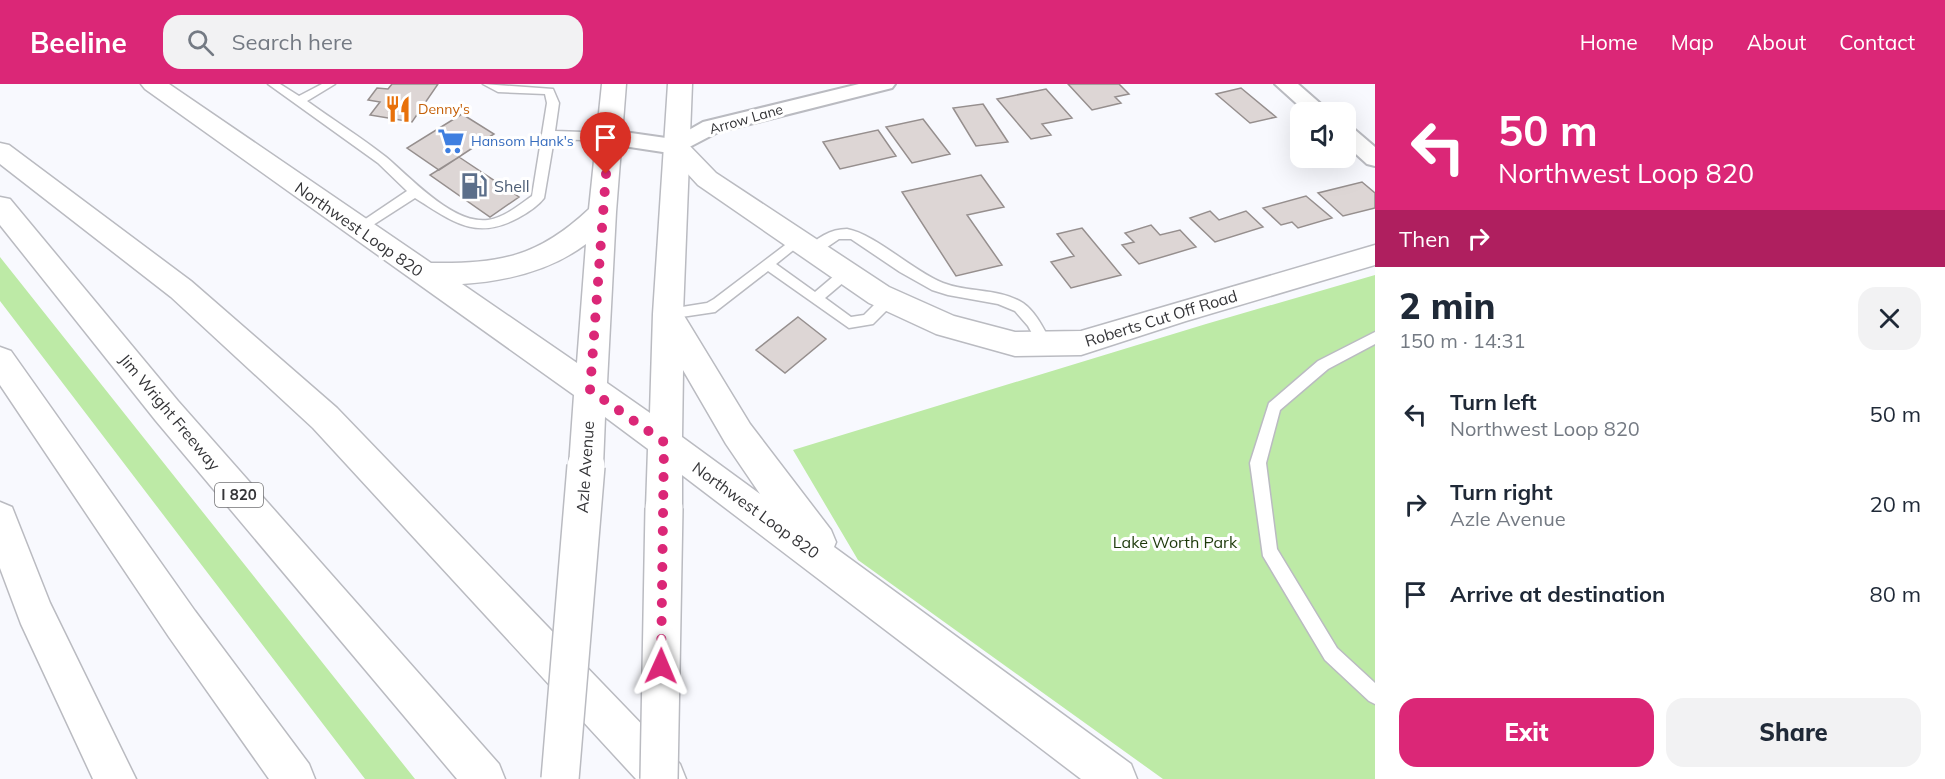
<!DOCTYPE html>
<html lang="en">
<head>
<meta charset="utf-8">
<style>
	:root { --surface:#fff; --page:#f2f2f3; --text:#1f2937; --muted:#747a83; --accent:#db2777 }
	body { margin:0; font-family:Mulish,sans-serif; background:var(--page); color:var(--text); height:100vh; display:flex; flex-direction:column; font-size:22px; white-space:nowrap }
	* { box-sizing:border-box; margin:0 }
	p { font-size:20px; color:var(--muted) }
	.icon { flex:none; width:33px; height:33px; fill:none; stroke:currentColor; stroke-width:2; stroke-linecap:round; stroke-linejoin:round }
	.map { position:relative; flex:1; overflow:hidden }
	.drawer { display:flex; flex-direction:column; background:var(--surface); width:570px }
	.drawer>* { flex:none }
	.top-card { background:#db2777; color:#fff; overflow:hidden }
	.fabs { position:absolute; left:1290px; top:18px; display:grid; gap:12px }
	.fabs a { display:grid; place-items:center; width:66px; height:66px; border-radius:12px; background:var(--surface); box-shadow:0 6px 24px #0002; font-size:30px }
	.pin { position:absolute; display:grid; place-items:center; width:51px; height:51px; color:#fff; margin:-62px -26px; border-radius:50% 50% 50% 0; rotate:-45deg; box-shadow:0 0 6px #0007 }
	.pin .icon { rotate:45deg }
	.me { position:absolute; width:66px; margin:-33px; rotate:1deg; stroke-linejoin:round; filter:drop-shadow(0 0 4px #0008) }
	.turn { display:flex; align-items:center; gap:21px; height:126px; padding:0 24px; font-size:27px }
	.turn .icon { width:78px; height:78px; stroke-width:2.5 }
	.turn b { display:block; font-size:42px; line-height:51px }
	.then { display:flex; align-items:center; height:57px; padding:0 24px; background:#0003; gap:12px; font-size:22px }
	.round { display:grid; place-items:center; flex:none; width:63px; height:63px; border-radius:18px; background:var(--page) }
	.headline { display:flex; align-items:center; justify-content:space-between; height:102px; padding:0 24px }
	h1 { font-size:36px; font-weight:800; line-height:45px }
	.cta { display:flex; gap:12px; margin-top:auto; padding:12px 24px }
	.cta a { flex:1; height:69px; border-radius:18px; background:var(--accent); color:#fff; font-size:24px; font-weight:800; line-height:69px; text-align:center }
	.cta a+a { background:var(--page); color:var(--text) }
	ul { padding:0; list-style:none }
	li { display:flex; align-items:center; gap:18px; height:90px; padding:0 24px }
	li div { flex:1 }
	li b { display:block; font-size:22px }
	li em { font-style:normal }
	header { display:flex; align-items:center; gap:36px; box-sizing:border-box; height:84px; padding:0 30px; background:var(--accent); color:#fff }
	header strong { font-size:28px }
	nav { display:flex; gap:33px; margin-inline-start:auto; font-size:21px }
	.search { width:420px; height:54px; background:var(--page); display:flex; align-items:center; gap:15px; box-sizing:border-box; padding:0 21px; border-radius:18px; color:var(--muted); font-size:22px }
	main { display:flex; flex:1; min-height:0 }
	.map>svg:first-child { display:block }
	.green { fill:#bdeaa6 }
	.building { fill:#ddd6d5; stroke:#968f8e; stroke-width:1.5 }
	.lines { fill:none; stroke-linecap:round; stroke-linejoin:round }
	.service-casing { stroke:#babbc1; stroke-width:3 }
	.minor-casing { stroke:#babbc1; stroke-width:4 }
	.tertiary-casing { stroke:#babbc1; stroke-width:3 }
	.secondary-casing { stroke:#babbc1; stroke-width:3 }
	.motorway-casing { stroke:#babbc1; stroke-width:3 }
	.service { fill:#fff; fill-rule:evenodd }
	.minor { fill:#fff; fill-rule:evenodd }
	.tertiary { fill:#fff; fill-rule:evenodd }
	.secondary { fill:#fff; fill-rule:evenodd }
	.motorway { fill:#fff; fill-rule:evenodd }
	.secondary-bridge-casing { stroke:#babbc1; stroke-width:40; stroke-linecap:butt }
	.secondary-bridge { stroke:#fff; stroke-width:37 }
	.route { stroke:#db2777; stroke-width:10; stroke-dasharray:0 18 }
	.labels { text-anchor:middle; stroke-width:6; stroke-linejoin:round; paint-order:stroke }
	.far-food-label { font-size:14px; fill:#c56008; stroke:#fff; text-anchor:start }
	.far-street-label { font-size:14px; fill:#353538; stroke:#fff }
	.far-shop-label { font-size:14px; fill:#366cbe; stroke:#fff; text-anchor:start }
	.shield { fill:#fff; stroke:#727274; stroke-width:1.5 }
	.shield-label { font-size:15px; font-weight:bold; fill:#353538 }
	.service-label { font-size:16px; fill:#4e5e75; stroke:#fff; text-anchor:start }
	.street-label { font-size:16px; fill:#353538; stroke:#fff }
	.park-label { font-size:16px; fill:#1d390a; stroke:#fff }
</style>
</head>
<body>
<header>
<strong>Beeline</strong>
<div class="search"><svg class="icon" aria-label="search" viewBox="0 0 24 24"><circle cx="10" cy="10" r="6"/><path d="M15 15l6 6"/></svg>Search here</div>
<nav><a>Home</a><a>Map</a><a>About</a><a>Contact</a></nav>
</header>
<main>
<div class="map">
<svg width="1375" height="695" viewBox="0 0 1375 695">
	<rect width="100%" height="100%" fill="#f8f9fe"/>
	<path class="green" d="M0 173 27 207 415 695H365L0 217Z
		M1375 191V695H1163L858 476 793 366 1206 240Z"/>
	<path class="building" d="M392 0H438L412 38 370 31 380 18 368 16 377 4 388 5Z
		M1068 0H1119L1129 10 1115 13 1121 19 1092 26Z
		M1241 4 1276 33 1250 39 1216 10Z
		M1046 5 1072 34 1042 40 1051 51 1031 55 997 15Z
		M983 20 1008 58 976 62 953 24Z
		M462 30 494 50 439 86 407 64Z
		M923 35 950 70 912 79 886 43Z
		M878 46 896 72 840 85 823 58Z
		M459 73 519 113 490 133 430 91Z
		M981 91 1004 123 967 131 1002 181 956 192 902 108Z
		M1362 98 1375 109V124L1343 132 1318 109Z
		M1306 112 1332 134 1298 144 1292 138 1281 141 1263 124Z
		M1210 127 1219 136 1246 127 1263 143 1215 158 1190 134Z
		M1151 141 1160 151 1180 146 1196 163 1139 180 1122 161 1134 158 1125 149Z
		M1082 144 1121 191 1071 204 1051 178 1074 172 1057 150Z
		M798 233 826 255 785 289 756 266Z"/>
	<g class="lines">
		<defs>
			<path id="service" d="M268 0H280L299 12 322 0H335L307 17C333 36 361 53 386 73 410 93 453 141 488 136 504 134 519 121 532 112L547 19 545 10 498 8 483 0 553 5 559 19 555 47 610 49 616 53 610 57 554 55 544 114C538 122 527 129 518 134 475 157 452 137 415 114L359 150 353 145 355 142 407 107 378 79Z
				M847 145C875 150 913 187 943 199 969 209 999 204 1023 219 1037 229 1044 246 1052 260L1050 264H1040L1028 242 1015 227 998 220 948 211 932 206 900 188 851 155H839L817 170H807L806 167C815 154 831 145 847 145Z
				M797 152 801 154V160L776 180 815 208 841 186H851L853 189 851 192 825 214 851 233 864 231 883 212H893L895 216 893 220 873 240 849 244 768 187 715 228 668 235 663 234 661 230 663 226 707 219 714 215Z
				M1375 248V260L1328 285 1280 326 1266 379 1277 465 1337 564 1375 599V620L1369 617 1325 576 1263 472 1250 379 1269 319 1318 277Z"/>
			<path id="minor" d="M859 0H895L892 4 718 48 676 70 610 60 602 58 599 53 602 48 610 46 673 55 703 38Z
				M1275 0H1298L1330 28H1306Z
				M1346 43 1354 45 1375 63V82L1367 80 1346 61Z"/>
			<path id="tertiary" d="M676 55 685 57 716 89 889 203 954 232 1015 248 1081 247 1375 161V181L1186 237 1081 271 1015 272 936 250 869 219 698 101 663 63 667 57Z"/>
			<path id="secondary" d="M141 0H169L431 179C500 180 538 173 589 125L602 0H626L616 128 607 299 650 329 653 230 668 0H692L683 230 750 340 831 446 836 458 834 463 1131 680 1137 695H1081L682 391V424L676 435 664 440 652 435 646 424 648 365 605 333 603 382 598 393 586 397 574 393 569 382 574 311 145 5ZM586 160 577 279 462 200C507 197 550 187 586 160ZM683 286 726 360 760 410 682 353Z"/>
			<path id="motorway" d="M0 59 9 61 191 197 337 324 680 680 686 695H636L313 344 171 213 0 80Z
				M0 113 10 115 178 317 499 680 505 695H457L156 337 0 141Z
				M0 263 11 267 195 527 309 680 315 695H269L169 553 0 301Z
				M0 418 12 423 50 519 136 695H93L21 540 0 484Z
				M1105 666C1122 673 1128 678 1135 695H1087L1084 687 1090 672Z"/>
		</defs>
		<use href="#service" class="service-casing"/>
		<use href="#minor" class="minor-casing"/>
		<use href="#tertiary" class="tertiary-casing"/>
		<use href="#secondary" class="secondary-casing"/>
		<use href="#motorway" class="motorway-casing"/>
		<use href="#service" class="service"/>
		<use href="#minor" class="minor"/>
		<use href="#tertiary" class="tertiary"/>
		<use href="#secondary" class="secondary"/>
		<use href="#motorway" class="motorway"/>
		<defs>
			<path id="secondary-bridge" d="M560 695 586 382
				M659 695 664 424"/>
		</defs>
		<use href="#secondary-bridge" class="secondary-bridge-casing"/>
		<use href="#secondary-bridge" class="secondary-bridge"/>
	</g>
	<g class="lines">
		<path class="route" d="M606 90 590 306 664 358 661 582"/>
	</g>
	<defs>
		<symbol id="restaurant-bare" viewBox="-9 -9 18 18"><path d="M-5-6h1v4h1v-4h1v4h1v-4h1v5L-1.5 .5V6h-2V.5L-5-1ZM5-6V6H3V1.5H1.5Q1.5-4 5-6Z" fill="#e8710a" stroke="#fff" stroke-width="2.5" paint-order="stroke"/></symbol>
		<symbol id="supermarket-bare" viewBox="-9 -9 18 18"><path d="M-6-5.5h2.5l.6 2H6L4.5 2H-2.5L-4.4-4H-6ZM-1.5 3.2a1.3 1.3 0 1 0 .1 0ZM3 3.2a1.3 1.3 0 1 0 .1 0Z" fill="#3f7fe0" stroke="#fff" stroke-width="2.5" paint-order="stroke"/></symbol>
		<symbol id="fuel-bare" viewBox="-9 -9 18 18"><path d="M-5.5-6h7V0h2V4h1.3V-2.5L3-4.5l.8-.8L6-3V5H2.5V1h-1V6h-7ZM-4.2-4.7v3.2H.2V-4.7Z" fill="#5c6f8a" stroke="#fff" stroke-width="2.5" paint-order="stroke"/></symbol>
	</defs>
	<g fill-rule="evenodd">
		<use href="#restaurant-bare" x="379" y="6" width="38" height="38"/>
		<use href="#supermarket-bare" x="432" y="38" width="38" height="38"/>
		<use href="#fuel-bare" x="455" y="83" width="38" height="38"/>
	</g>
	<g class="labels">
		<g class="far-food-label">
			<text x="418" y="30">Denny's</text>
		</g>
		<g class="far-street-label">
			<text transform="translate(746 35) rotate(-16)" y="5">Arrow Lane</text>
		</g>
		<g class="far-shop-label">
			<text x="471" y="62">Hansom Hank's</text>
		</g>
		<rect class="shield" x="215" y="399" width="48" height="24" rx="4.5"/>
		<g class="shield-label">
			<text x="239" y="416">I 820</text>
		</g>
		<g class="service-label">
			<text x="494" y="108">Shell</text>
		</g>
		<g class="street-label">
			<text transform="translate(359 145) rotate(35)" y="6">Northwest Loop 820</text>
			<text transform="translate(1161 234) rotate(-17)" y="6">Roberts Cut Off Road</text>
			<text transform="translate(170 328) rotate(50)" y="6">Jim Wright Freeway</text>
			<text transform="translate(585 383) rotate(-86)" y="6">Azle Avenue</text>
			<text transform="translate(756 426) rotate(36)" y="6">Northwest Loop 820</text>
		</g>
		<g class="park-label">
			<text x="1175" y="464">Lake Worth Park</text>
		</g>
	</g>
</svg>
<div class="fabs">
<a><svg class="icon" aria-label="sound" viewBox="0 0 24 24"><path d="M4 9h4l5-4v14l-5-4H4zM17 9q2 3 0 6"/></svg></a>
</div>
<div class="pin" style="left:606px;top:90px;background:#d93025"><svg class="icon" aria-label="arrive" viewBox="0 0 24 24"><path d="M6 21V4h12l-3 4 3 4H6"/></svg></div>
<svg class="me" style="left:661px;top:582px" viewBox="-20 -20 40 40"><path d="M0-17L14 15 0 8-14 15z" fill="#db2777" stroke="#fff" stroke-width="4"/></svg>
</div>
<section class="drawer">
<div class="top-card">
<div class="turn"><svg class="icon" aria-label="left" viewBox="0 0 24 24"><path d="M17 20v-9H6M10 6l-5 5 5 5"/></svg><div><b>50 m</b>Northwest Loop 820</div></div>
<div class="then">Then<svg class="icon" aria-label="right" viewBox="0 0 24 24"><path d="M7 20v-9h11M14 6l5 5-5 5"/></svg></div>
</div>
<div class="headline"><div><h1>2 min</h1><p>150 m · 14:31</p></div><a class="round"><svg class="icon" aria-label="close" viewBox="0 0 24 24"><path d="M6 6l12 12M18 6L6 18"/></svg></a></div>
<ul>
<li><svg class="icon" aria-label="left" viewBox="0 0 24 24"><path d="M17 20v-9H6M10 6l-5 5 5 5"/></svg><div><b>Turn left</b><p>Northwest Loop 820</p></div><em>50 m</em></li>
<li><svg class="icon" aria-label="right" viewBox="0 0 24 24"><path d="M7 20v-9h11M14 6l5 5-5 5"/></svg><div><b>Turn right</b><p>Azle Avenue</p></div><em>20 m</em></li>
<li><svg class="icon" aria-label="arrive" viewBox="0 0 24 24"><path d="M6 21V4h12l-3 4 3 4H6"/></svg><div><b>Arrive at destination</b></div><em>80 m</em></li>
</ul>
<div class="cta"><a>Exit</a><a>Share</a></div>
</section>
</main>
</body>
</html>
